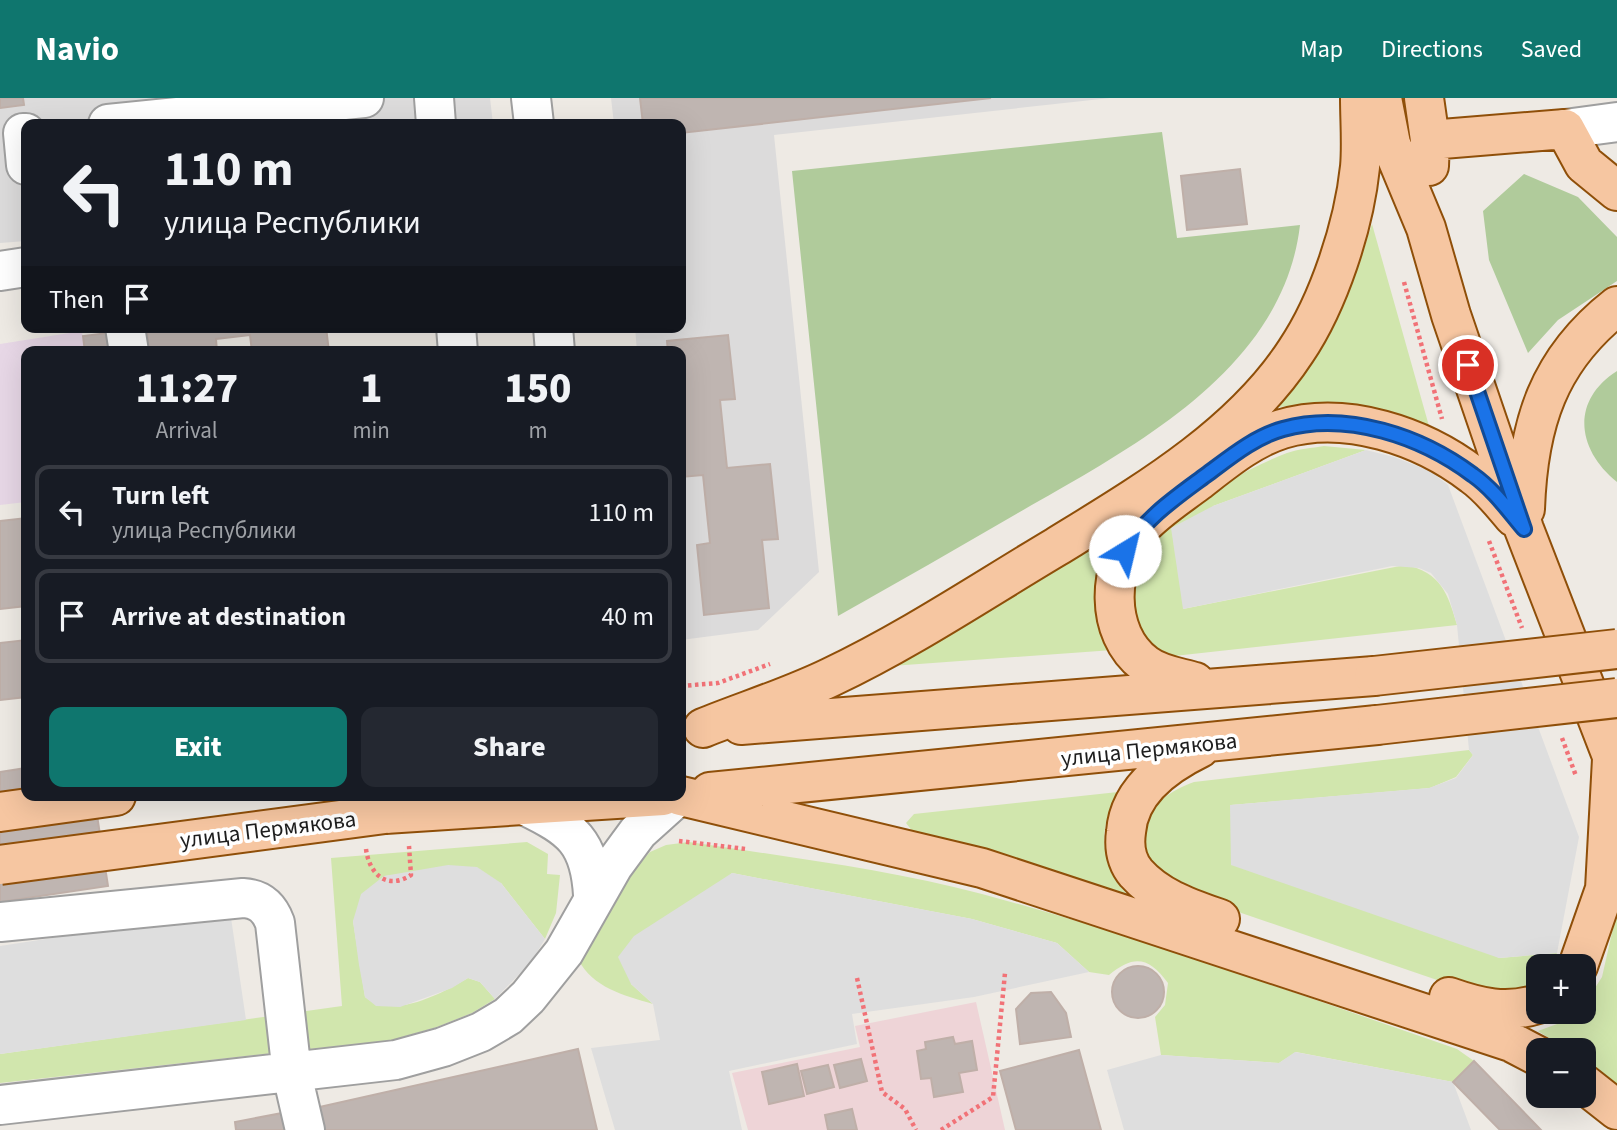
<!DOCTYPE html>
<html lang="en">
<head>
<meta charset="utf-8">
<style>
	:root { --surface:#171b24; --page:#242831; --text:#f1f3f6; --muted:#9ea1a6; --line:#363941; --accent:#0f766e }
	body { margin:0; font-family:"Source Sans 3",sans-serif; background:var(--page); color:var(--text); height:100vh; display:flex; flex-direction:column; font-size:26px; white-space:nowrap }
	* { box-sizing:border-box; margin:0 }
	p { font-size:23px; color:var(--muted) }
	.icon { flex:none; width:38px; height:38px; fill:none; stroke:currentColor; stroke-width:2; stroke-linecap:round; stroke-linejoin:round }
	.map { position:relative; flex:1; overflow:hidden }
	.side { position:absolute; left:21px; top:248px; width:665px; height:455px; display:flex; flex-direction:column; background:var(--surface); border-radius:14px; box-shadow:0 7px 28px #0002 }
	.side>* { flex:none }
	.banner { position:absolute; left:21px; top:21px; width:665px; height:214px; border-radius:14px; box-shadow:0 7px 28px #0002; background:#171b24; color:var(--text); overflow:hidden }
	.fabs { position:absolute; left:1526px; top:856px; display:grid; gap:14px }
	.fabs a { display:grid; place-items:center; width:70px; height:70px; border-radius:14px; background:var(--surface); box-shadow:0 7px 28px #0002; font-size:35px }
	.pin { position:absolute; display:grid; place-items:center; width:60px; height:60px; color:#fff; margin:-30px; border:4px solid #fff; border-radius:50%; box-shadow:0 2px 7px #0007 }
	.me { position:absolute; width:77px; margin:-38px; rotate:36deg; stroke-linejoin:round; filter:drop-shadow(0 0 5px #0008) }
	.turn { display:flex; align-items:center; gap:24px; height:147px; padding:0 28px; font-size:32px }
	.turn .icon { width:91px; height:91px; stroke-width:2.5 }
	.turn b { display:block; font-size:49px; line-height:60px }
	.then { display:flex; align-items:center; height:66px; padding:0 28px; background:#0003; gap:14px; font-size:26px }
	.eta { display:flex; justify-content:space-evenly; align-items:center; height:119px; text-align:center }
	.eta b { font-size:42px; font-weight:800; line-height:49px }
	.action { display:flex; gap:14px; margin-top:auto; padding:14px 28px }
	.action a { flex:1; height:80px; border-radius:14px; background:var(--accent); color:#fff; font-size:28px; font-weight:800; line-height:80px; text-align:center }
	.action a+a { background:var(--page); color:var(--text) }
	ul { padding:0; list-style:none }
	li { display:flex; align-items:center; gap:21px; height:94px; margin:0 14px 10px; padding:0 14px; border:4px solid var(--line); border-radius:14px }
	li div { flex:1 }
	li b { display:block; font-size:26px }
	li em { font-style:normal }
	header { display:flex; align-items:center; gap:42px; box-sizing:border-box; height:98px; padding:0 35px; background:var(--accent); color:#fff }
	header strong { font-size:33px }
	nav { display:flex; gap:38px; margin-inline-start:auto; font-size:24px }
	.map>svg:first-child { display:block }
	.residential { fill:#dcdbdb }
	.commercial { fill:#eed4d7 }
	.industrial { fill:#e7d7e6 }
	.grass { fill:#d1e6ad }
	.forest { fill:#b0cb9b }
	.parking { fill:#dedede }
	.building { fill:#bfb5b1; stroke:#bfafa8; stroke-width:2 }
	.lines { fill:none; stroke-linecap:round; stroke-linejoin:round }
	.minor-casing { stroke:#9f9f9f; stroke-width:42 }
	.major-casing { stroke:#8f4f09; stroke-width:42 }
	.path { stroke:#f17277; stroke-width:4.5; stroke-dasharray:3.5 3.5; stroke-linecap:butt }
	.minor { stroke:#fff; stroke-width:38 }
	.major { stroke:#f6c6a1; stroke-width:38 }
	.major-bridge-casing { stroke:#8f4f09; stroke-width:42; stroke-linecap:butt }
	.major-bridge { stroke:#f6c6a1; stroke-width:38 }
	.route-casing { stroke:#114b97; stroke-width:18 }
	.route { stroke:#1a73e8; stroke-width:12 }
	.labels { text-anchor:middle; stroke-width:7; stroke-linejoin:round; paint-order:stroke }
	.street-label { font-size:23px; fill:#1e1e1e; stroke:#fff }
</style>
</head>
<body>
<header>
<strong>Navio</strong>
<nav><a>Map</a><a>Directions</a><a>Saved</a></nav>
</header>
<div class="map">
<svg width="1617" height="1032" viewBox="0 0 1617 1032">
	<rect width="100%" height="100%" fill="#eeeae4"/>
	<path class="residential" d="M0 0H490L493 26H26V143L0 145Z
		M611 0H1110L774 37 819 474 758 532 681 542V254H637L635 229H681V26H614Z"/>
	<path class="commercial" d="M976 904 1005 1032H748L732 975 860 949 855 928Z"/>
	<path class="industrial" d="M82 233 84 254H26V404L0 407V246Z"/>
	<path class="grass" d="M1372 126 1429 328C1374 305 1337 304 1278 309 1332 249 1348 201 1372 126Z
		M1324 348 1366 352 1213 408 1183 511 1405 467C1441 474 1448 496 1457 527L1165 559C1159 553 1150 548 1145 541 1132 523 1124 489 1134 469 1157 420 1237 374 1287 355 1298 351 1312 350 1324 348Z
		M1110 435 1100 468 1113 552 878 569Z
		M1469 652 1473 657 1456 679 1430 690 1231 707 1499 860 1557 855 1548 868H1538V880C1518 898 1500 896 1475 895L1180 794 1146 769C1144 758 1141 747 1141 736 1142 710 1173 691 1194 684Z
		M1118 694C1098 729 1098 769 1129 798L1001 755 913 734 906 725 914 716Z
		M527 744 548 756 547 776 560 777 556 815 545 841 501 785 409 775 385 778 353 823 365 899C392 922 441 896 468 880L480 884 495 901 472 915 437 929 392 942 0 985V956L342 908 331 760Z
		M689 744C787 759 886 771 982 796 1142 839 1300 897 1457 951L1474 963 1453 984 1296 954 1279 965 1161 957 1155 919 1165 907 1168 885C1149 859 1134 856 1109 877L1089 874 1057 845 972 821 732 775 631 886 653 906C623 897 593 890 578 861L606 803 650 754 666 747Z
		M1616 817 1617 820V990L1584 963V952H1568L1538 933 1568 922 1577 914H1584V907L1602 879Z"/>
	<path class="forest" d="M1162 34 1177 140 1300 127C1283 273 1131 350 1018 415 958 450 898 484 838 518L792 73Z
		M1524 76 1578 99 1617 139V183L1558 222 1528 255 1489 162 1483 113Z
		M1617 273V384C1577 352 1570 303 1617 273Z"/>
	<path class="parking" d="M1366 352 1394 359 1430 373 1448 387 1579 739 1557 855 1499 860 1231 767 1230 707 1429 690 1456 680 1473 657 1469 652 1457 527 1448 496 1431 475 1419 470 1392 468 1183 511 1171 430 1213 408Z
		M448 767 477 769 501 785 545 841 531 864 495 901 480 884 468 880 452 890 400 909 376 908 365 899 359 867 353 823 361 796 384 778Z
		M732 775 972 821 1057 845 1089 874 974 899 852 916 857 946 729 973 742 1032H615L591 950 660 942 653 906 631 886 618 859 634 838Z
		M230 813 246 922 0 956V848Z
		M1295 954 1453 984 1471 1032H1124L1107 972 1161 957 1279 965Z"/>
	<path class="building" d="M0 0H23L24 7 0 10Z
		M640 0H991L681 35V26H643Z
		M1240 71 1247 126 1187 132 1181 78Z
		M147 229H326L329 254H252L250 237 216 241 217 254H149Z
		M115 234 118 254H85L83 238Z
		M728 237 735 301 720 302 727 370 770 366 778 441 762 442 769 510 704 517 697 447 710 445 703 377 681 379V254H668L667 243Z
		M26 420V508L0 511V423Z
		M26 542V599L0 602V545Z
		M26 670V698H94L108 788 0 804V674Z
		M1112 894a26 26 0 1 1 52 0a26 26 0 1 1-52 0Z
		M1051 894 1066 915 1071 939 1020 946 1016 911 1031 895Z
		M953 939 955 946 972 943 977 972 959 975 963 994 934 999 931 980 921 981 917 953 926 951 925 944Z
		M578 951 597 1032H320L315 1010Z
		M1079 952 1101 1032H1016L1000 973Z
		M861 961 867 983 840 990 834 967Z
		M1474 963 1541 1032H1500L1453 984Z
		M797 966 804 998 769 1006 762 974Z
		M828 967 834 989 807 996 801 973Z
		M852 1011 857 1032H828L825 1017Z
		M298 1012 302 1032H236L235 1024Z"/>
	<g class="lines">
		<defs>
			<path id="minor" d="M434 0 436 26
				M531 0 534 26
				M108 26 364 0
				M1565 31 1617 24
				M26 35H23L26 67
				M0 173 26 169
				M125 229 129 254
				M456 229 458 254
				M553 229 555 254
				M526 708C572 730 590 744 593 797
				M0 824 243 800C260 801 269 809 275 825L292 976 305 1032
				M0 1007 396 962 443 949 481 934 508 918 528 899 564 854 613 768 638 734 678 698"/>
			<path id="major" d="M1382 0 1391 46 1426 130 1451 217 1524 431 1617 671
				M1424 0 1430 42 1429 68
				M1430 42 1565 31 1584 66 1617 93
				M1525 411C1528 326 1548 262 1617 208
				M1195 584C1178 579 1159 577 1145 566 1104 535 1107 467 1139 431 1155 413 1177 399 1197 384 1223 364 1250 341 1282 331 1346 312 1422 338 1473 377 1489 388 1501 404 1514 419
				M741 627 1374 578
				M703 630C745 613 790 599 831 579 909 542 982 493 1056 449 1142 396 1240 339 1296 253 1329 204 1354 127 1360 69 1362 46 1360 23 1360 0
				M1200 650C1165 667 1129 693 1126 734 1124 748 1126 763 1136 775 1158 800 1189 810 1220 821
				M710 694 1377 627
				M681 698 982 770 1511 944 1538 958
				M0 714 116 698
				M385 716 663 698
				M1578 868 1605 791 1612 661
				M1449 899C1480 910 1506 916 1538 906
				M1584 986 1617 1012"/>
		</defs>
		<use href="#minor" class="minor-casing"/>
		<use href="#major" class="major-casing"/>
		<path class="path" d="M1404 184 1442 321
			M1489 443 1522 530
			M681 588 718 585 770 566
			M1562 640 1576 678
			M679 743 746 751
			M366 751C369 775 386 793 411 777L409 748
			M857 880 882 994 905 1011 916 1032
			M941 1032 993 999 1005 875"/>
		<use href="#minor" class="minor"/>
		<use href="#major" class="major"/>
		<defs>
			<path id="major-bridge" d="M1374 578 1617 551
				M1377 627 1617 600
				M0 767 385 716"/>
		</defs>
		<use href="#major-bridge" class="major-bridge-casing"/>
		<use href="#major-bridge" class="major-bridge"/>
	</g>
	<g class="lines">
		<defs>
			<path id="route" d="M1125 453C1145 420 1175 400 1206 377 1229 360 1254 339 1283 331 1347 313 1421 338 1473 377 1493 391 1508 412 1524 431L1468 267"/>
		</defs>
		<use href="#route" class="route-casing"/>
		<use href="#route" class="route"/>
	</g>
	<g class="labels">
		<g class="street-label">
			<text transform="translate(1149 651) rotate(-6)" y="8">улица Пермякова</text>
			<text transform="translate(268 731) rotate(-7)" y="8">улица Пермякова</text>
		</g>
	</g>
</svg>
<div class="fabs">
<a>+</a>
<a>−</a>
</div>
<div class="pin" style="left:1468px;top:267px;background:#d93025"><svg class="icon" aria-label="arrive" viewBox="0 0 24 24"><path d="M6 21V4h12l-3 4 3 4H6"/></svg></div>
<svg class="me" style="left:1125px;top:453px" viewBox="-20 -20 40 40"><circle r="19" fill="#fff"/><path d="M0-13L10 11 0 6-10 11z" fill="#1a73e8"/></svg>
<div class="banner">
<div class="turn"><svg class="icon" aria-label="left" viewBox="0 0 24 24"><path d="M17 20v-9H6M10 6l-5 5 5 5"/></svg><div><b>110 m</b>улица Республики</div></div>
<div class="then">Then<svg class="icon" aria-label="arrive" viewBox="0 0 24 24"><path d="M6 21V4h12l-3 4 3 4H6"/></svg></div>
</div>
<section class="side">
<div class="eta">
<div><b>11:27</b><p>Arrival</p></div>
<div><b>1</b><p>min</p></div>
<div><b>150</b><p>m</p></div>
</div>
<ul>
<li><svg class="icon" aria-label="left" viewBox="0 0 24 24"><path d="M17 20v-9H6M10 6l-5 5 5 5"/></svg><div><b>Turn left</b><p>улица Республики</p></div><em>110 m</em></li>
<li><svg class="icon" aria-label="arrive" viewBox="0 0 24 24"><path d="M6 21V4h12l-3 4 3 4H6"/></svg><div><b>Arrive at destination</b></div><em>40 m</em></li>
</ul>
<div class="action"><a>Exit</a><a>Share</a></div>
</section>
</div>
</body>
</html>
